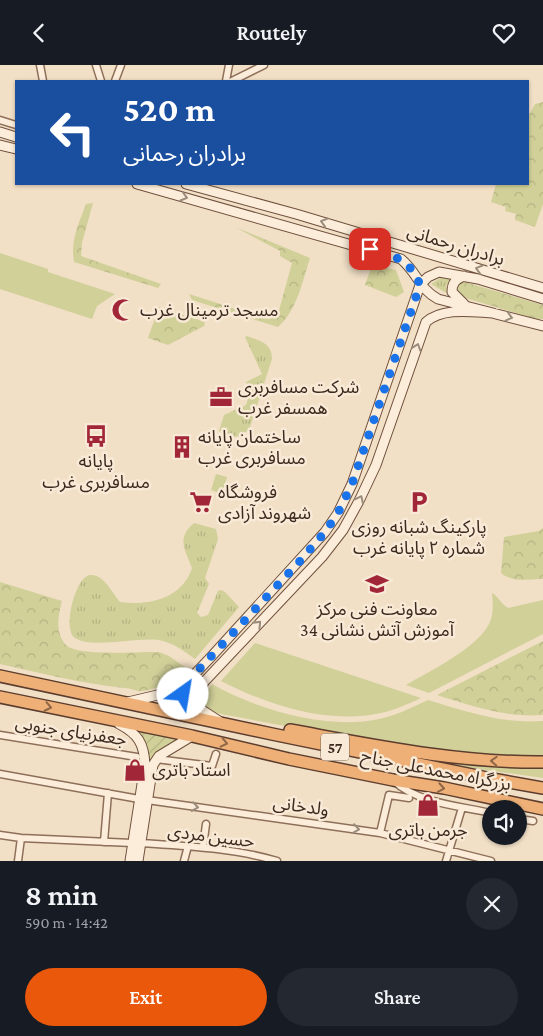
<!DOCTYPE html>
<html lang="en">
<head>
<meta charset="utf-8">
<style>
	:root { --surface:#171b24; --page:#242831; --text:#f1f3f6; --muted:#9ea1a6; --accent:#ea580c }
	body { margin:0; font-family:"Crimson Pro","Noto Sans Arabic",serif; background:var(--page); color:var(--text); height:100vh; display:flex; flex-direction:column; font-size:19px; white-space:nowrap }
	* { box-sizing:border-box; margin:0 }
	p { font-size:16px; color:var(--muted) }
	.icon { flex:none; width:28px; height:28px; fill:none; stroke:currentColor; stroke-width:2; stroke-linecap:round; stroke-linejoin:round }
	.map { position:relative; height:796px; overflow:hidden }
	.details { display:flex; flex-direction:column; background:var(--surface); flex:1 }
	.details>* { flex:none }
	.banner { position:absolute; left:15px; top:15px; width:514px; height:105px; border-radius:0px; box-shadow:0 1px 4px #0004; background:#1a4fa0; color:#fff; overflow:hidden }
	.tools { position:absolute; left:482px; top:735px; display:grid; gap:10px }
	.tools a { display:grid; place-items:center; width:45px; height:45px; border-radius:50%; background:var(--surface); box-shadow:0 1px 4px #0004; font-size:25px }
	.pin { position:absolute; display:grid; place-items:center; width:42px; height:42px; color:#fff; margin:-21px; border-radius:10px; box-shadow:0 2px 8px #0006 }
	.me { position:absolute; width:55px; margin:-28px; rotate:32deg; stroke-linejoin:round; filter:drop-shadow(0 0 4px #0008) }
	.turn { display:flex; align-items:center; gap:18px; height:105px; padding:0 25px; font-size:22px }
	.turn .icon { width:65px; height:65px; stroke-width:2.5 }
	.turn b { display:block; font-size:35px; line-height:42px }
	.round { display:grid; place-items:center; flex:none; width:52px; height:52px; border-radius:26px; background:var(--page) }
	.summary { display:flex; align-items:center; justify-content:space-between; height:85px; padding:0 25px }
	h1 { font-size:30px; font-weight:600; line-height:38px }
	.primary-button { display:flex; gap:10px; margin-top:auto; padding:10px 25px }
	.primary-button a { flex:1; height:58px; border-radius:30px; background:var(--accent); color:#fff; font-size:20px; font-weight:600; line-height:58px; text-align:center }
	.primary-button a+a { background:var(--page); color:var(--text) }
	header { display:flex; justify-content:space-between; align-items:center; height:65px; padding:0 25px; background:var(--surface); font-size:22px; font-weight:600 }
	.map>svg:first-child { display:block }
	.grass { fill:#d1d099 }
	.forest { fill:url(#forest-crowns) }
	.park { fill:url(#park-tufts) }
	.garden { fill:url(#garden-furrows) }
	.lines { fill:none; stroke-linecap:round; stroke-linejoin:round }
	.minor-casing { stroke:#8e6f5a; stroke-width:9 }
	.secondary-casing { stroke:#70503d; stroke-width:11 }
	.trunk-casing { stroke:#5c3d2e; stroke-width:14 }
	.minor { stroke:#fbedda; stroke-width:6 }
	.secondary { stroke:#fbedda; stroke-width:9 }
	.trunk { stroke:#eeb077; stroke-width:11 }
	.oneway { stroke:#9c8c7c }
	.oneway2 { stroke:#8d6647 }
	.route { stroke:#1a73e8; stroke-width:9; stroke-dasharray:0 16.2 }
	.labels { text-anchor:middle; stroke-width:5; stroke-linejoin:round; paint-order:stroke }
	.shield { fill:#f8ead6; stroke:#756456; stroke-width:1 }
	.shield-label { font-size:16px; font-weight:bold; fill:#3d2a1f }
	.street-label { font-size:18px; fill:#3d2a1f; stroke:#f8ead6 }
	.poi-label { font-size:18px; fill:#3d2a1f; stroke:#f8ead6; text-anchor:start }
</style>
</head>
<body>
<header><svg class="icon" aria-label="back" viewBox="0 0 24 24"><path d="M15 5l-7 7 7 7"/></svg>Routely<svg class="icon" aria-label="heart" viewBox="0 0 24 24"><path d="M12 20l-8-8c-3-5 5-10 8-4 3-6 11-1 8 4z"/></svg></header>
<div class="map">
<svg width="543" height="796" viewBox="0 0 543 796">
	<defs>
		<pattern id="forest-crowns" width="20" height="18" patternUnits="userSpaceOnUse" patternTransform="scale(1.25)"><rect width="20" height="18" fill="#d1d099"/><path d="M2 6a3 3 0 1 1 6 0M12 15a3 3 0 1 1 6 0" fill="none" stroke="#b4b383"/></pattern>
		<pattern id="park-tufts" width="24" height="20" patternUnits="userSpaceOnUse" patternTransform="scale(1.25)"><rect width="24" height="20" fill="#d1d099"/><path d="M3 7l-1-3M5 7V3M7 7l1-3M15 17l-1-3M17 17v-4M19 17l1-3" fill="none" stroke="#b4b383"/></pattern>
		<pattern id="garden-furrows" width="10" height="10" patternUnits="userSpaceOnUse" patternTransform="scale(1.25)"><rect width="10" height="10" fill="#d1d099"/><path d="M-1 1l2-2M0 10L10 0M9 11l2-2" fill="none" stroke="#b4b383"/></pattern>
	</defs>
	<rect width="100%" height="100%" fill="#f1dfc6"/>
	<path class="grass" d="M0 188 48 204V207L115 229 97 241 92 254 0 224Z
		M492 528C498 531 500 538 508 543L543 535V569L429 628 406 620C430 606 477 583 489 559 494 549 493 539 492 528Z
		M255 578 421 633C408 639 395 645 381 648 328 660 268 640 221 616Z
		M212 619C256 644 323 664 374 655 393 652 411 643 428 635 468 647 502 659 543 656V694L484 693 334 670 221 649 204 644 201 635Z
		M329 674 543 700V713L457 701Z"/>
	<path class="forest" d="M543 37V139L535 162 515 155 516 149 505 146 506 142 491 137 496 119H528V52L535 39Z
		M93 138 82 178 81 191 161 219 158 223 74 197C70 176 79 158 86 139Z
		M235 162 310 193C302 218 297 245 278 262L192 235 189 229 267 254 278 249 292 198 280 191V186Z
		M372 200 396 205 404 227 396 232 365 220Z
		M461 216 543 240V254H536L462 232 458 229 455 223Z
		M159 242 205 257 204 261 168 280 148 273Z
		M543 463V514C528 514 513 518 501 508L504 472 539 466Z
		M0 517 62 536C58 550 55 569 66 580 78 592 140 586 159 587L169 591 189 605C174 615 161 623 143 626 137 627 131 623 125 623 83 619 41 608 0 599Z
		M543 576V650C506 653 472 641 437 630Z"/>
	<path class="park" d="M442 212 452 213 446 221 448 229 431 219Z
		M247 271C260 276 272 278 272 294L249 365 236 372 219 366 224 350 246 340 250 327 246 317 262 309 245 272Z
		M216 409 227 412 222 429 211 425Z
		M194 458 216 464 218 474 205 513 209 519 197 548 201 552 208 550 218 526 221 525 225 527 239 542 195 594C184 586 172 577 158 575 138 572 91 584 75 573 62 565 75 512 90 510 104 509 112 528 120 537 148 541 182 534 192 503 185 485 176 473 194 458Z"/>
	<path class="garden" d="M134 664 180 674 149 701 147 681Z"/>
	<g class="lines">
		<defs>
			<path id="minor" d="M40 0 43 16
				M96 0 101 16
				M115 16 121 0
				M226 16 229 0
				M232 16 264 0
				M0 55 16 60
				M0 670 137 692
				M156 694 212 701 216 689
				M0 709 139 734
				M394 716C417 738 460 741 491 748
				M147 735 380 768 491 796
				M519 754 533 756
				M380 768 389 730 409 733
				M0 770 21 773 132 778
				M104 777 108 728
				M141 778C187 781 233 783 277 796
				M203 782 206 759
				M18 796 21 773
				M184 796 188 781
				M446 796 461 746"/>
			<path id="secondary" d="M0 67 16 72
				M0 80 16 84
				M137 119 401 194C418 208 418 223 438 234L543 261
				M186 119 296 149 543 223
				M464 239 452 227C452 218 455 215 464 211
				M188 616 183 625 185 631 192 632 200 623
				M128 637 166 628 190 614 210 593 325 467 338 448 352 419 420 220 428 212 439 207 478 214 543 234
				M219 656 202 645 198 639 199 628 204 617 322 492 343 465 359 436 376 400 426 257C443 242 472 247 493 248
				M119 659C138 669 144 678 145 700L130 796
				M138 796 153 700 159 691 192 671"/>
			<path id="trunk" d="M0 611 272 669 492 714 543 723
				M0 632 192 671 289 694 393 715 444 723 543 744
				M290 665C373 680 458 698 543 697"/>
		</defs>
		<use href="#minor" class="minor-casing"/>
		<use href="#secondary" class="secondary-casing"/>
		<use href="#trunk" class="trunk-casing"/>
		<use href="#minor" class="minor"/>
		<use href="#secondary" class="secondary"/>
		<use href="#trunk" class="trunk"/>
	</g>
	<defs><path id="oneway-chevron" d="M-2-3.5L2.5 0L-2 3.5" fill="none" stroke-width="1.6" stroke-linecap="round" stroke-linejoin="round" transform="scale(1.25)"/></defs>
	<g class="oneway">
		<use href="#oneway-chevron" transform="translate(184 132) rotate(16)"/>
		<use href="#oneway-chevron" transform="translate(324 157) rotate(-163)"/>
		<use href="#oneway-chevron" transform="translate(479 204) rotate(-164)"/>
		<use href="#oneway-chevron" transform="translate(509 252) rotate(15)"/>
		<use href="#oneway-chevron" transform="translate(417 282) rotate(-71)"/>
		<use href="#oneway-chevron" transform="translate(360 434) rotate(-64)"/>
		<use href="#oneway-chevron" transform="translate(258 559) rotate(-46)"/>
		<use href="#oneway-chevron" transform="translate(195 742) rotate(8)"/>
		<use href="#oneway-chevron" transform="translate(356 764) rotate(8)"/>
	</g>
	<g class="oneway2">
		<use href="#oneway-chevron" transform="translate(48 642) rotate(12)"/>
		<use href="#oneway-chevron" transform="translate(224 678) rotate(13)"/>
		<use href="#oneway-chevron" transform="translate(494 696) rotate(-177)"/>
		<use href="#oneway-chevron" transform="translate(441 723) rotate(10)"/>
	</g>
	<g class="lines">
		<path class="route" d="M183 629V623L190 614 300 496 325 467 338 448 352 419 420 220C409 193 395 192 370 184"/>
	</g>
	<defs>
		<symbol id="mosque-bare" viewBox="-9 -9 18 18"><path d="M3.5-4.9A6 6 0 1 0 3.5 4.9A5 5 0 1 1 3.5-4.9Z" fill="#a12637" stroke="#f8ead6" stroke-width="2.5" paint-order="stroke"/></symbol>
		<symbol id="office-bare" viewBox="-9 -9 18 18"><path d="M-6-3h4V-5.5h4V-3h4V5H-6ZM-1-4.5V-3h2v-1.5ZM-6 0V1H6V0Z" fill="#a12637" stroke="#f8ead6" stroke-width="2.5" paint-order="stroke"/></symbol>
		<symbol id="bus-bare" viewBox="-9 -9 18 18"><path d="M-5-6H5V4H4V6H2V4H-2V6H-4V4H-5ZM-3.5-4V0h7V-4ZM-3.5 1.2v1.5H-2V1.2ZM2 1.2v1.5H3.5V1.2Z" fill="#a12637" stroke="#f8ead6" stroke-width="2.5" paint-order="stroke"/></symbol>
		<symbol id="building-bare" viewBox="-9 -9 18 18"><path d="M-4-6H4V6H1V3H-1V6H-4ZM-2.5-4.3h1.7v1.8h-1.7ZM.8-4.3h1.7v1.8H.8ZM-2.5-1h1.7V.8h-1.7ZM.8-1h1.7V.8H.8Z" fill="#a12637" stroke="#f8ead6" stroke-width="2.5" paint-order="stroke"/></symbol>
		<symbol id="supermarket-bare" viewBox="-9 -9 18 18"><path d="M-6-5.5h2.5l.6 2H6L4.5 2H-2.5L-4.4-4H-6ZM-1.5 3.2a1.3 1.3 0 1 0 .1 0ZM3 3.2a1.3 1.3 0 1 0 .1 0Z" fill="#a12637" stroke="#f8ead6" stroke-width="2.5" paint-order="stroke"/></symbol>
		<symbol id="parking-bare" viewBox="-9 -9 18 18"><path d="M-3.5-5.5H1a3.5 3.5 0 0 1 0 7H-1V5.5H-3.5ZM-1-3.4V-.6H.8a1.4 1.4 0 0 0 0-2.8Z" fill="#a12637" stroke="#f8ead6" stroke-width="2.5" paint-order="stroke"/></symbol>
		<symbol id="university-bare" viewBox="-9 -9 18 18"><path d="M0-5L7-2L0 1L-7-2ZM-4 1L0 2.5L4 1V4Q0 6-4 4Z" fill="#a12637" stroke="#f8ead6" stroke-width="2.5" paint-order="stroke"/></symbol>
		<symbol id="shop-bare" viewBox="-9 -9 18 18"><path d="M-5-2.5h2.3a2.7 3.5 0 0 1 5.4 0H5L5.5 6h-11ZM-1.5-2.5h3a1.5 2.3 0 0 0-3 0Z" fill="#a12637" stroke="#f8ead6" stroke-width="2.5" paint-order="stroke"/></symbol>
	</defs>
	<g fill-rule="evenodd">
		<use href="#mosque-bare" x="107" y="229" width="32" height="32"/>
		<use href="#office-bare" x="205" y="316" width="32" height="32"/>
		<use href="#bus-bare" x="80" y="355" width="32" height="32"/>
		<use href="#building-bare" x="166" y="366" width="32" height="32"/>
		<use href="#supermarket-bare" x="185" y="421" width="32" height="32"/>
		<use href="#parking-bare" x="403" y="421" width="32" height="32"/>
		<use href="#university-bare" x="361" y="503" width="32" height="32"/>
		<use href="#shop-bare" x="119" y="689" width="32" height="32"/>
		<use href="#shop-bare" x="412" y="724" width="32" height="32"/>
	</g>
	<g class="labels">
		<rect class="shield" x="321" y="668.5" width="28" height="27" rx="4"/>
		<g class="shield-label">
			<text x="335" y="688">57</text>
		</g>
		<g class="street-label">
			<text transform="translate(456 180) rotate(17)" y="6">برادران رحمانی</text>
			<text transform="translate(71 666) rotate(9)" y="6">جعفرنیای جنوبی</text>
			<text transform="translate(436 705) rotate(11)" y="6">بزرگراه محمدعلی جناح</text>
			<text transform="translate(301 741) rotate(8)" y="6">ولدخانی</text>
			<text transform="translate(211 771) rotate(7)" y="6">حسین مردی</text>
		</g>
		<g class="poi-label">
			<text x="140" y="251">مسجد ترمینال غرب</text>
			<text x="238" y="328">شرکت مسافربری<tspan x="238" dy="21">همسفر غرب</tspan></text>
			<text x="198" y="378">ساختمان پایانه<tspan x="198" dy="21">مسافربری غرب</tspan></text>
			<text x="96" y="402" text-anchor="middle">پایانه<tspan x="96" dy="21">مسافربری غرب</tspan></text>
			<text x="218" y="433">فروشگاه<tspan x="218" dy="21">شهروند آزادی</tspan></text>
			<text x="419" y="468" text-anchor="middle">پارکینگ شبانه روزی<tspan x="419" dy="21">شماره ۲ پایانه غرب</tspan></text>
			<text x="377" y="550" text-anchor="middle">معاونت فنی مرکز<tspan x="377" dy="21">آموزش آتش نشانی 34</tspan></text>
			<text x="152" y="711">استاد باتری</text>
			<text x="428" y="771" text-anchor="middle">جرمن باتری</text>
		</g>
	</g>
</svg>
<div class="tools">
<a><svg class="icon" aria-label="sound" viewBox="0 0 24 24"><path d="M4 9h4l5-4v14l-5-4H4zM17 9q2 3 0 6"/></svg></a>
</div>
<div class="pin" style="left:370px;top:184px;background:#d93025"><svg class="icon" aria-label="arrive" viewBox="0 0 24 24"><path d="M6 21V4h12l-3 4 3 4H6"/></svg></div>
<svg class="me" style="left:183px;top:629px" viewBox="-20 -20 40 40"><circle r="19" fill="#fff"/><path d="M0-13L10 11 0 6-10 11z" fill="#1a73e8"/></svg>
<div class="banner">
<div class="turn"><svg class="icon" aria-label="left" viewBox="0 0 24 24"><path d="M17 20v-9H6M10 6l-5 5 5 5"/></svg><div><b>520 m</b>برادران رحمانی</div></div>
</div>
</div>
<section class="details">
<div class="summary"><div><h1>8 min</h1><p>590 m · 14:42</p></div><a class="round"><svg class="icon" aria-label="close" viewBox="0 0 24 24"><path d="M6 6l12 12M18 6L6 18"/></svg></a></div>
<div class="primary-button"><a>Exit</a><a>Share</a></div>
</section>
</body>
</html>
